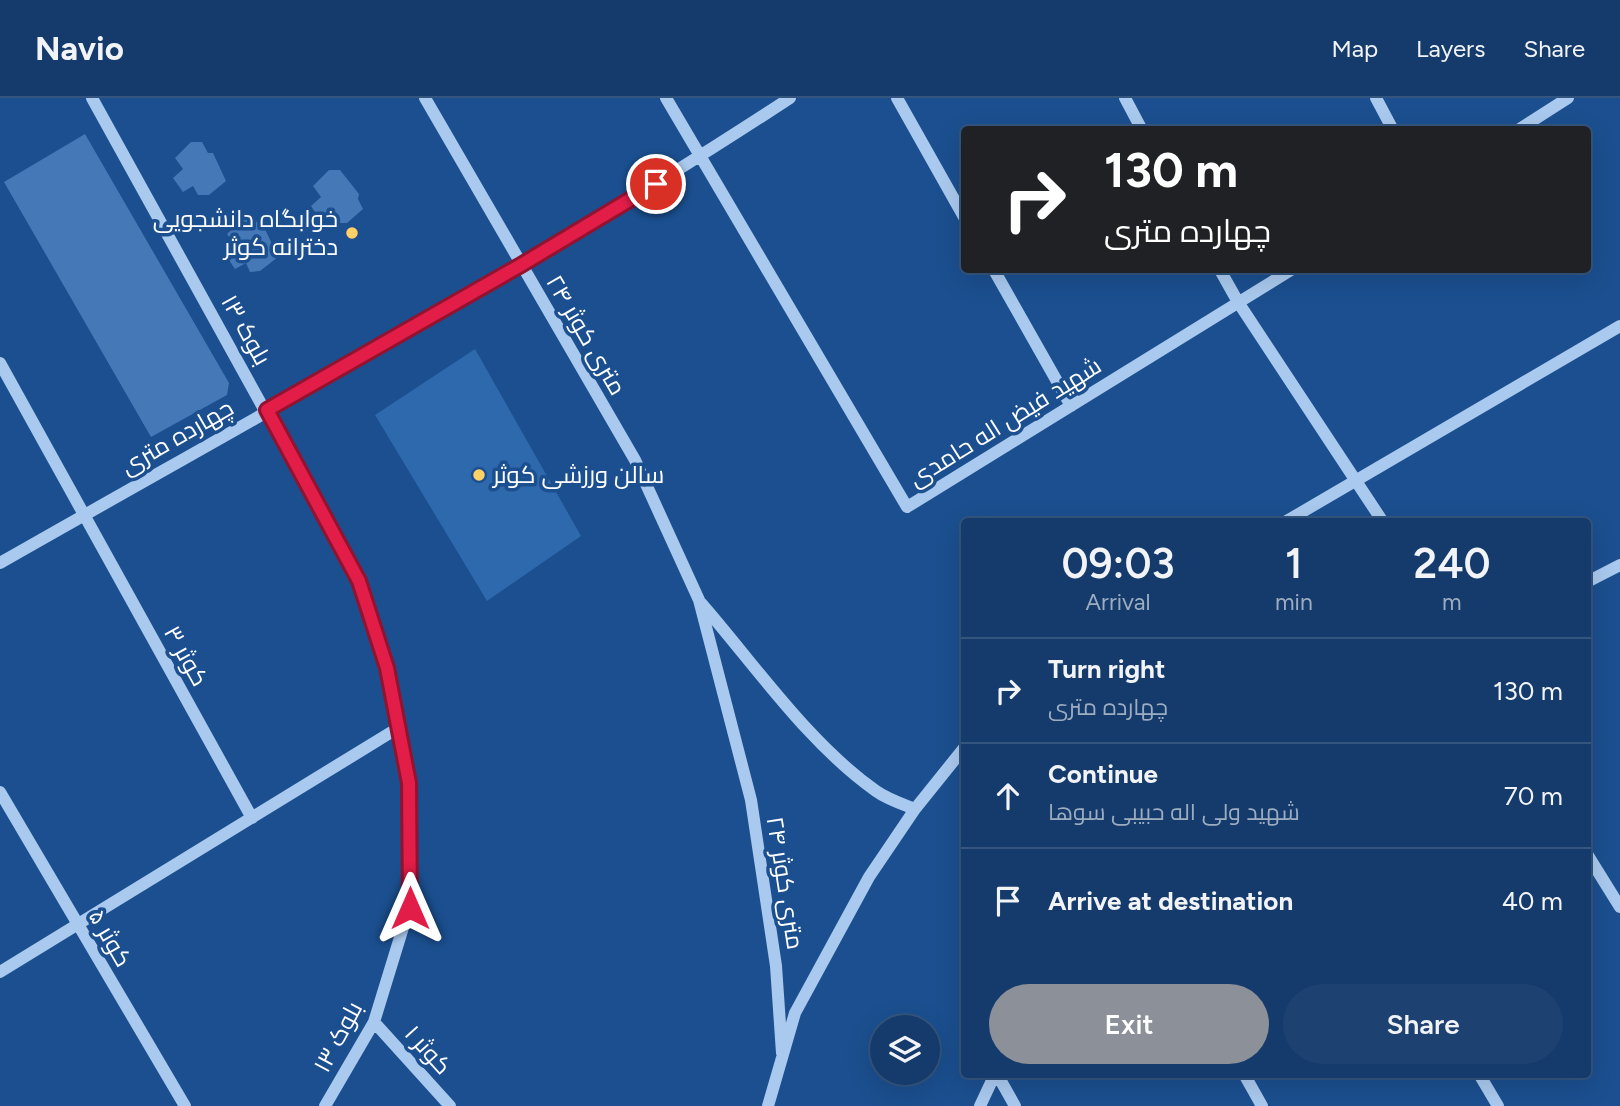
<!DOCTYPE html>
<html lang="en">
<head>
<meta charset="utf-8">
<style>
	:root { --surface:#143b6b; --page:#1d4271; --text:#f1f3f6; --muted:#9dadc1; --line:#33557e; --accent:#8c9099 }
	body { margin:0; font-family:Figtree,Cairo,sans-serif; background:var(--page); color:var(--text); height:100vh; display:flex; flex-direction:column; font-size:26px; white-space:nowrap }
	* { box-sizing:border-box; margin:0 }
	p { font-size:23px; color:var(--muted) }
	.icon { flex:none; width:38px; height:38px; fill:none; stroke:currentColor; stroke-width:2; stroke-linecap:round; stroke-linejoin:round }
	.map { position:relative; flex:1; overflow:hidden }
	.panel { position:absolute; left:961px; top:420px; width:630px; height:560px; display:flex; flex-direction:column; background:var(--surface); border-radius:7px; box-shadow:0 7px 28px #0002,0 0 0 2px var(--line) }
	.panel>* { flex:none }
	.banner { position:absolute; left:961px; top:28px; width:630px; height:147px; border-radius:7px; box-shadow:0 7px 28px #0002,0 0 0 2px var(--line); background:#202124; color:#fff; overflow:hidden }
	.fabs { position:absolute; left:870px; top:917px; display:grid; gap:14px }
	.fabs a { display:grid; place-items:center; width:70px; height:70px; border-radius:50%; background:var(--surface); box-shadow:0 7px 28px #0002,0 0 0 2px var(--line); font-size:35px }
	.pin { position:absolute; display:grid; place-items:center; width:60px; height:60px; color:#fff; margin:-30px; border:4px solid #fff; border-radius:50%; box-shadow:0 2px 7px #0007 }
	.me { position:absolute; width:77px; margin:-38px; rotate:0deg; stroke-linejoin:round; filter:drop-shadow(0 0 5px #0008) }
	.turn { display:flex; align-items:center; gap:24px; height:147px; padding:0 28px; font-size:32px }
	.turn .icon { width:91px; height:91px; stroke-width:2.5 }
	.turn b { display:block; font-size:49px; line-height:60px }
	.eta { display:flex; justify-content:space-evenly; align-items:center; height:119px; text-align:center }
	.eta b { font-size:42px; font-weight:600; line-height:49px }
	.button { display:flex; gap:14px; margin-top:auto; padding:14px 28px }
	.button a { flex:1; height:80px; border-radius:42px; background:var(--accent); color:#fff; font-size:28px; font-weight:600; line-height:80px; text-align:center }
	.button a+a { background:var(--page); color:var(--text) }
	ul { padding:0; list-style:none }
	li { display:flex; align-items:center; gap:21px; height:105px; padding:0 28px; border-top:2px solid var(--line) }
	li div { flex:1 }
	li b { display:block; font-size:26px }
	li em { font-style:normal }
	header { display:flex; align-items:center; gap:42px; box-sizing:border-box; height:98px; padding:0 35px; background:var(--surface); border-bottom:2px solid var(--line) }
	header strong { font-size:33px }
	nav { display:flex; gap:38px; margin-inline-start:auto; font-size:24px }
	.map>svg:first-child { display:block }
	.green { fill:#2e69ad }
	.building { fill:#4478b7 }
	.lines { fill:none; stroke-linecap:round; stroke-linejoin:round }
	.minor { stroke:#a9c9ee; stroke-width:12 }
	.route-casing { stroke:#92132f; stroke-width:18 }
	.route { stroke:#e11d48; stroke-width:12 }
	.poi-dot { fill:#ffd166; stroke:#1b4f8f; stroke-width:2.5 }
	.labels { text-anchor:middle; stroke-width:7; stroke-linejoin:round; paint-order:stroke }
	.poi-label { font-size:24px; fill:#fff; stroke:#1b4f8f; text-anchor:end }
	.street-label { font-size:24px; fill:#fff; stroke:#1b4f8f }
</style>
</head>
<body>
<header>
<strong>Navio</strong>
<nav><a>Map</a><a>Layers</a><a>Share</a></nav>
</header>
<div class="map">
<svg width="1620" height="1008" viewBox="0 0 1620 1008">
	<rect width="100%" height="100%" fill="#1b4f8f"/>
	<path class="green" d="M475 251 581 438 487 503 375 317Z"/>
	<path class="building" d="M85 36 229 285 227 297 151 339 4 84Z
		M191 44H202L208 55H213L226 83 209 97H198L193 88 183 94 173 80 183 71 175 60Z
		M329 72H340L359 96 358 101 363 111 347 125H336L332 117 321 123 311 108 321 99 313 88Z
		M244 120H254L261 131H265L278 159 260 173 250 174 246 165 235 171 225 156 235 148 227 136Z"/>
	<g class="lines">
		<path class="minor" d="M92 0 359 483 387 570 409 685V810L374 924 325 1008
			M425 0 635 362 699 502 751 702 776 868 782 955
			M666 0 907 409 1291 172
			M897 0 964 119
			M1125 0 1142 32
			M1376 0 1393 32
			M1518 32 1568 0
			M994 172 1071 308
			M1220 172 1238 204 1383 424
			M0 265 252 720
			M1285 424 1620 228
			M0 465C265 314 534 168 790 0
			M1587 484 1620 467
			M701 505C755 567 808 645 876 693 887 701 902 706 915 711
			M0 694 185 1008
			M1587 756 1620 809
			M0 874 398 630
			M374 924 450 1008
			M997 976 1015 1008
			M1244 976 1262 1008
			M1479 976 1498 1008
			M768 1008 795 915 869 779 915 711 964 650
			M980 1008 995 976"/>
	</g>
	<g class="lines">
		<defs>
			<path id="route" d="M410 810 409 685 387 570 359 483 267 312 521 167 656 86"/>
		</defs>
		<use href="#route" class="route-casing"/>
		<use href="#route" class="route"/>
	</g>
	<g class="poi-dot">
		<circle cx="352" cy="135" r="7"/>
		<circle cx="479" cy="377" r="7"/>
	</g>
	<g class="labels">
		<g class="poi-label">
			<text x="338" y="129">خوابگاه دانشجویی<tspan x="338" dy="28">دخترانه کوثر</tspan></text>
			<text x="493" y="385" text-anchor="start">سالن ورزشی کوثر</text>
		</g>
		<g class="street-label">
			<text transform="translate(246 232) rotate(61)" y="8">بلوک ۱۳</text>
			<text transform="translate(586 237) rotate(60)" y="8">۲۴ متری کوثر</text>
			<text transform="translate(1005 324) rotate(-32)" y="8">شهید فیض اله حامدی</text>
			<text transform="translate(177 339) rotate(-30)" y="8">چهارده متری</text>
			<text transform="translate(186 558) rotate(61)" y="8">کوثر ۳</text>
			<text transform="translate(785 785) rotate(81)" y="8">۲۴ متری کوثر</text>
			<text transform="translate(110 840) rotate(60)" y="8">کوثر ۵</text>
			<text transform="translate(338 939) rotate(-62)" y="8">بلوک ۱۳</text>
			<text transform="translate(428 952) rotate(48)" y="8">کوثر ۱</text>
		</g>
	</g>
</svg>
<div class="fabs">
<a><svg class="icon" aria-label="layers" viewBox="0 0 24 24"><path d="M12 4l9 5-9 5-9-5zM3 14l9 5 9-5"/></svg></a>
</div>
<div class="pin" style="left:656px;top:86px;background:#d93025"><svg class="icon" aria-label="arrive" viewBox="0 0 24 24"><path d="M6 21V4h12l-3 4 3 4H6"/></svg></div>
<svg class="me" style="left:410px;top:810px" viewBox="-20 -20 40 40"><path d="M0-17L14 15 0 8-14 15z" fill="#e11d48" stroke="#fff" stroke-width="4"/></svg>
<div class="banner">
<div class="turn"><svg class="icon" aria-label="right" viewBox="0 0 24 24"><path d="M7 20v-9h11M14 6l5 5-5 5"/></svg><div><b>130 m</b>چهارده متری</div></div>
</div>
<section class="panel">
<div class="eta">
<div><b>09:03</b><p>Arrival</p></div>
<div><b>1</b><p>min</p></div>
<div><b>240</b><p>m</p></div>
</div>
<ul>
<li><svg class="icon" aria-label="right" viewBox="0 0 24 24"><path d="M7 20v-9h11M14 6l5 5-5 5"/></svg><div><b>Turn right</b><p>چهارده متری</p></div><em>130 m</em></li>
<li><svg class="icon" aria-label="ahead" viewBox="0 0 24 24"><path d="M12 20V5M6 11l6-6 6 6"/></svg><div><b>Continue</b><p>شهید ولی اله حبیبی سوها</p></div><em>70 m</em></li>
<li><svg class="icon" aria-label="arrive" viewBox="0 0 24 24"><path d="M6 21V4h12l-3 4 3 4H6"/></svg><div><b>Arrive at destination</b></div><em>40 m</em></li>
</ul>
<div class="button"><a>Exit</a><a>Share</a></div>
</section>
</div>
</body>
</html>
